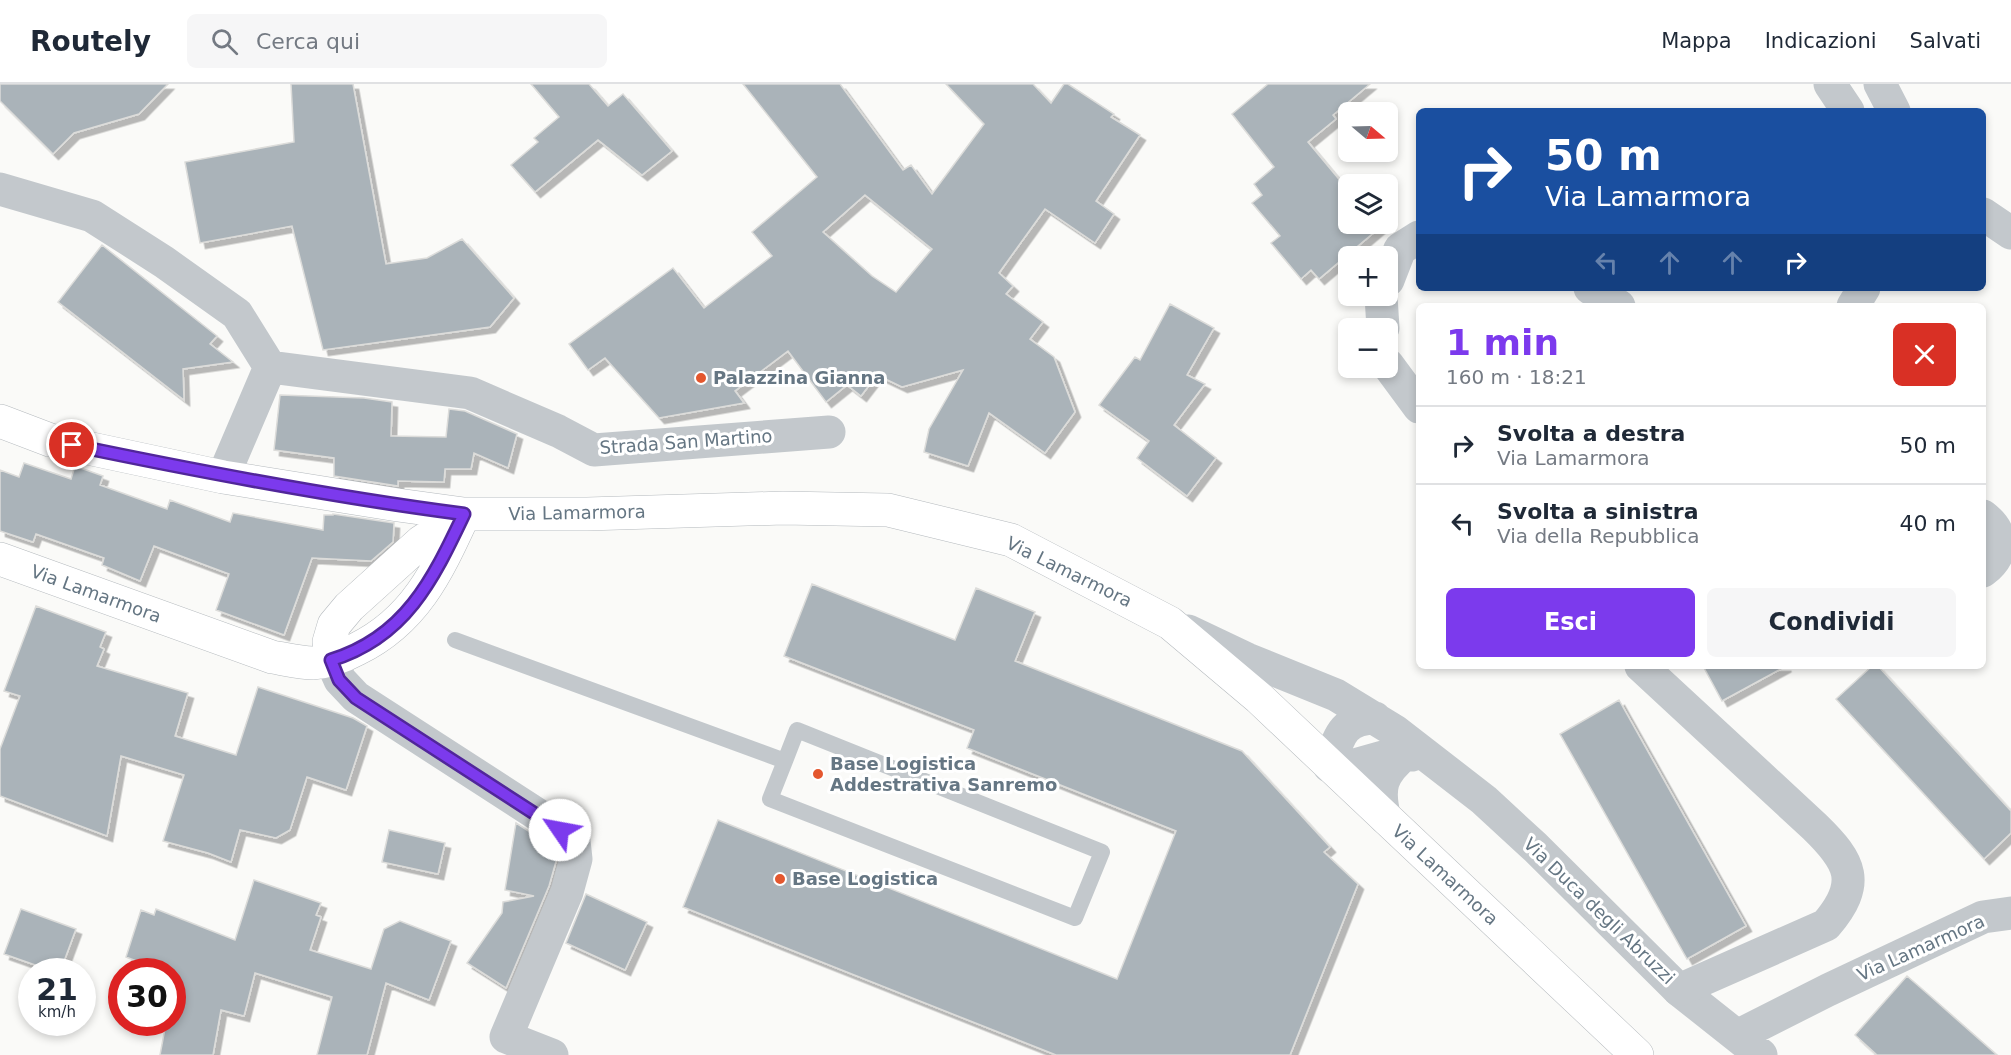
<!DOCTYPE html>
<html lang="it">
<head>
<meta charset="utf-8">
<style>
	:root { --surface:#fff; --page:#f6f6f7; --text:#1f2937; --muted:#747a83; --line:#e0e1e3; --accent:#7c3aed }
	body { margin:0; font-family:"DejaVu Sans",sans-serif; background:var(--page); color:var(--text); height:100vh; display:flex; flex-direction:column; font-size:22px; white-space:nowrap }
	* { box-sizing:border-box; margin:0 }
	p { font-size:20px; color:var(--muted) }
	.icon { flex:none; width:33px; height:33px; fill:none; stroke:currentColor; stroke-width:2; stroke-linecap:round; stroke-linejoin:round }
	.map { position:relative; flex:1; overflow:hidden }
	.side { position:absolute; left:1416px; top:219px; width:570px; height:366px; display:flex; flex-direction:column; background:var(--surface); border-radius:9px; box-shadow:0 3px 9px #0003 }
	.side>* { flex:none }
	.guide { position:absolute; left:1416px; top:24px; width:570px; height:183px; border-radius:9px; box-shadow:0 3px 9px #0003; background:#1a4fa0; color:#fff; overflow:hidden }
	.needle { width:39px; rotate:109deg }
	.controls { position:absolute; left:1338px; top:18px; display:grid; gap:12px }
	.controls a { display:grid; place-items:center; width:60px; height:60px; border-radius:9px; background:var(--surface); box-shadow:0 3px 9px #0003; font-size:30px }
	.speed { position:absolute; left:18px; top:874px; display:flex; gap:12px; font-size:30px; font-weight:700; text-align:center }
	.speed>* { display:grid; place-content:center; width:78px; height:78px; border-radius:50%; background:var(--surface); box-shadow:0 3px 9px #0003; line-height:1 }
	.speed small { font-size:15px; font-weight:400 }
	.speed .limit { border:9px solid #d22; background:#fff; color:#111 }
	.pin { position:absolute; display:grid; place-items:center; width:51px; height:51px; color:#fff; margin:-26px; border:3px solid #fff; border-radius:50%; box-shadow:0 2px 6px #0007 }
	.me { position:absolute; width:66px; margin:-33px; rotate:303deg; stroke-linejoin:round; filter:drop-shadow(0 0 4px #0008) }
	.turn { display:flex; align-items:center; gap:21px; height:126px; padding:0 30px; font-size:27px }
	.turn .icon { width:78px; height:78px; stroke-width:2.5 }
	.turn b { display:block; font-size:42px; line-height:51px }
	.lanes { display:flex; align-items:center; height:57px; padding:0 30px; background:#0003; justify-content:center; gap:30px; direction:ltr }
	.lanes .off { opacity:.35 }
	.round { display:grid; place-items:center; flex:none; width:63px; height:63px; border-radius:9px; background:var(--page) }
	.headline { display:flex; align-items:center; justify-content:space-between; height:102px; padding:0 30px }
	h1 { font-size:36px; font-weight:700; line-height:45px; color:var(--accent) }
	.primary-button { display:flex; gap:12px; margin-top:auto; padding:12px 30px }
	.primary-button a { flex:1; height:69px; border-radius:9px; background:var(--accent); color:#fff; font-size:24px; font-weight:700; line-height:69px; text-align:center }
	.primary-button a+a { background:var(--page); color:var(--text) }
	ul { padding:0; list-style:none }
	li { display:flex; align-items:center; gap:18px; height:78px; padding:0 30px; border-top:2px solid var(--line) }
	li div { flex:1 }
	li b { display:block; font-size:22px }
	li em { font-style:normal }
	header { display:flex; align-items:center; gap:36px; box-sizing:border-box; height:84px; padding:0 30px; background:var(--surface); border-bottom:2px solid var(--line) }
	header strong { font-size:28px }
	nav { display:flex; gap:33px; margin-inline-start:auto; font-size:21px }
	.search { width:420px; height:54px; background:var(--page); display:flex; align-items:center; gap:15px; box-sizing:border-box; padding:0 21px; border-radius:9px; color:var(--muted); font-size:22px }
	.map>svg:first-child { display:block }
	.building { fill:#aab3b9; stroke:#dcdcda; stroke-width:1.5; fill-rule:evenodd; filter:url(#shadow) }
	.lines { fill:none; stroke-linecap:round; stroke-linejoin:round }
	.primary-casing { stroke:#b5babe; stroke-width:34 }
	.service { stroke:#c3c8cc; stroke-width:16 }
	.minor { stroke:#c3c8cc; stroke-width:33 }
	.tertiary { stroke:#c3c8cc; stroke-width:33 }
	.primary { stroke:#fff; stroke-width:33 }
	.route-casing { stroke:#51269a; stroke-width:15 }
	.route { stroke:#7c3aed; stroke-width:10 }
	.poi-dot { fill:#e4572e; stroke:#fff; stroke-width:2 }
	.labels { text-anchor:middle; stroke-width:6; stroke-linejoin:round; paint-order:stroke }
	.poi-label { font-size:18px; font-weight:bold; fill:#657683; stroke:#fff; text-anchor:start }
	.street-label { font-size:18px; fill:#657683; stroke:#fff }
</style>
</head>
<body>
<header>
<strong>Routely</strong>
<div class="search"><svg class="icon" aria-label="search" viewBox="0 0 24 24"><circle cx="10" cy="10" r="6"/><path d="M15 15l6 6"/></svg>Cerca qui</div>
<nav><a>Mappa</a><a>Indicazioni</a><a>Salvati</a></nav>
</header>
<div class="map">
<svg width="2011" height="971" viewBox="0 0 2011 971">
	<defs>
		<filter id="shadow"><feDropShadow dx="5.5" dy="5.5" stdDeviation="0" flood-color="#0004"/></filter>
	</defs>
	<rect width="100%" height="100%" fill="#fafaf8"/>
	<path class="building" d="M0 0H168L139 30 74 49 53 70 0 17Z
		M291 0H353L386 180 427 174 462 155 514 214 490 243 323 266 292 142 200 159 185 78 294 58Z
		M531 0H589L608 22 623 10 672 67 642 91 598 56 535 108 511 81 538 58 534 54 559 33Z
		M743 0H840L903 86 911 81 932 110 984 40 946 0H1033L1051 19 1064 0H1068L1114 30 1111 33 1140 51 1096 117 1114 130 1095 159 1045 125 999 189 1013 202 1006 210 1043 238 1030 255 1054 273 1075 328 1045 369 989 329 968 382 924 368 929 345 963 286 902 303 877 291 861 312 847 301 826 318 788 267 735 307 744 319 659 334 605 274 588 286 569 260 673 184 704 224 772 172 752 148 817 93ZM865 111 932 165 896 208 872 192 823 148Z
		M1268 0H1370L1333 31 1336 35 1308 58 1348 106V140H1384L1319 195 1311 186 1301 195 1271 159 1280 152 1252 119 1262 111 1254 100 1274 83 1232 30Z
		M102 161 217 252 210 260 233 278 183 285 184 316 58 218Z
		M1170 220 1214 244 1187 291 1205 300 1174 341 1216 374 1187 412 1137 374 1149 357 1099 321 1135 273 1140 276Z
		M280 311 364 314 392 318 391 352 446 353 449 325 465 327 517 350 508 384 474 369 471 385H445L444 398 398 397V402L334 392V374L274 366Z
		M24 379 71 395 75 382 103 392 100 401 167 425 170 416 230 438 233 429 323 446 324 431H333V430L394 439 393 458 371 477 312 474 284 551 216 526 229 490 154 462 140 497 102 481 104 474 36 450 33 458 0 447V386L19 393Z
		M812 500 955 556 976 504 1035 528 1015 577 1242 667 1330 763 1324 768 1358 800 1290 971H1056L683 823 718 736 1117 895 1176 747 967 664 974 646 784 572Z
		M36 522 106 548 100 563 104 565 97 582 188 609 175 652 236 671 258 603 353 634 367 642 346 706 307 693 290 746 276 754 240 746 231 778 208 769 163 757 184 691 121 672 107 752 0 712V665L20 612 4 607Z
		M1703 582H1786L1722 617Z
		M1872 582H1878L2011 727V749L1984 775 1836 615Z
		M1619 616 1746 842 1687 875 1560 650Z
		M516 739 549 760 556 766 557 774 549 802 506 904 467 879 502 829 503 818 534 812 505 806Z
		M389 746 445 759 438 790 382 778Z
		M254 796 321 819 316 831 321 833 310 866 371 885 384 845 400 837 451 857 429 916 386 899 367 971H317L332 913 255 889 244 932 221 926 213 971H160L166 939H172L174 891 172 888H165L126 873 141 826 154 831 156 825 235 856Z
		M586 810 647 838 625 886 566 859Z
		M21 825 76 845 60 888H55L4 870Z
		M1907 892 1929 911 1997 971H1877L1855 951Z"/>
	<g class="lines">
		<defs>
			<path id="primary" d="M0 337 50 356 223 393 398 421 464 430H587L783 424 888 426 1011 456 1170 539 1259 614 1637 971
				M0 475 272 573C285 575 300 579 313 579 329 578 344 572 357 565 416 536 438 486 464 430
				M331 576 329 558 334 541 349 523 421 458 464 430"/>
		</defs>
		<use href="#primary" class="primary-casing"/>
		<path class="service" d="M455 556 785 677 770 715 1075 834 1102 768 797 646 785 677"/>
		<path class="minor" d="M0 105 92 132 164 178 237 230 270 283 223 393
			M270 283 470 309 558 347 594 366 829 348
			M331 576 340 596 356 613 560 745 574 757 576 775 567 808 506 953 552 971
			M1679 906 1761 971
			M1737 952 1828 906 1983 833 2011 829"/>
		<path class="tertiary" d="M1830 0 1848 27
			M1880 0 1894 27
			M1983 130 2011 149
			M1388 196 1400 165 1419 153
			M1590 204 1619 222
			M1381 212 1383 244
			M1853 222 1864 204
			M1388 281 1419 323
			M1983 432C2005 449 2004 471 1983 487
			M1188 547 1247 575 1336 611 1395 647 1484 716 1535 763 1679 906 1826 841C1862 799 1851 778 1815 743L1641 582
			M1375 634C1341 635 1339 654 1329 682L1355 681 1387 672 1405 670
			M1385 734C1377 704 1381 690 1405 670L1412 671"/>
		<use href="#primary" class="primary"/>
	</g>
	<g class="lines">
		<defs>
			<path id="route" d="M72 361C202 388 332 413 464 430 433 495 406 553 331 576L339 596 356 614 560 746"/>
		</defs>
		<use href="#route" class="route-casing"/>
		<use href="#route" class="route"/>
	</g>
	<g class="poi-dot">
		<circle cx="701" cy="294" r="6"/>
		<circle cx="818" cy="690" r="6"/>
		<circle cx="780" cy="795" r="6"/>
	</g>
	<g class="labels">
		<g class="poi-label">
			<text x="713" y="300">Palazzina Gianna</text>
			<text x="830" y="686">Base Logistica<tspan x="830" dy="21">Addestrativa Sanremo</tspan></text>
			<text x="792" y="801">Base Logistica</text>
		</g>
		<g class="street-label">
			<text transform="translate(686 358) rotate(-4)" y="6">Strada San Martino</text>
			<text transform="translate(577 429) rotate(-1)" y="6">Via Lamarmora</text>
			<text transform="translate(1069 488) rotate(26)" y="6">Via Lamarmora</text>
			<text transform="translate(96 510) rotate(20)" y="6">Via Lamarmora</text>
			<text transform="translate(1445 791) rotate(43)" y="6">Via Lamarmora</text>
			<text transform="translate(1599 827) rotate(44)" y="6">Via Duca degli Abruzzi</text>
			<text transform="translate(1921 864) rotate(-24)" y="6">Via Lamarmora</text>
		</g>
	</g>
</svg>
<div class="controls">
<a><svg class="needle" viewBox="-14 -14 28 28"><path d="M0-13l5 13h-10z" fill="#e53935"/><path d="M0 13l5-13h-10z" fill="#747a83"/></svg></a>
<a><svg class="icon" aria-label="layers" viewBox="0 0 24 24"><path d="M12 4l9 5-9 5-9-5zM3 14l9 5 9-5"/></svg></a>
<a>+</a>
<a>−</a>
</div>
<div class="speed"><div>21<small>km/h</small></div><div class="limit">30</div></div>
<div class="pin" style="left:72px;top:361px;background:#d93025"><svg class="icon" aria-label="arrive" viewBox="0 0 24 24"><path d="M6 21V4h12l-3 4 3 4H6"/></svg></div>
<svg class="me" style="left:560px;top:746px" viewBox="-20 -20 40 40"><circle r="19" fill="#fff"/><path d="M0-13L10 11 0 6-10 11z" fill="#7c3aed"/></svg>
<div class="guide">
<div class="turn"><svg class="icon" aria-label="right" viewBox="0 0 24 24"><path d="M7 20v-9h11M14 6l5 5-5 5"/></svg><div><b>50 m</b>Via Lamarmora</div></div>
<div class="lanes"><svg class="icon off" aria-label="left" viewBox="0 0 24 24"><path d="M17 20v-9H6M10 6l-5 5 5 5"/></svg><svg class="icon off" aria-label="ahead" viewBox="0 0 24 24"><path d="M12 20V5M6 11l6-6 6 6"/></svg><svg class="icon off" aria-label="ahead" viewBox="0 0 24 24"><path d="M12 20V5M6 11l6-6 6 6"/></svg><svg class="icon" aria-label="right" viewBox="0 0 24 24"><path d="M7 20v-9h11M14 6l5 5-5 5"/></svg></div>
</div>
<section class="side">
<div class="headline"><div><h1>1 min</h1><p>160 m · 18:21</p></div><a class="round" style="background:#d93025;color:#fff"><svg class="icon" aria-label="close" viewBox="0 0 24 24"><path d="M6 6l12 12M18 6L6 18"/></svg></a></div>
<ul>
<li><svg class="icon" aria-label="right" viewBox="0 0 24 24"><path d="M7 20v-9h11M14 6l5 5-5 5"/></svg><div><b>Svolta a destra</b><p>Via Lamarmora</p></div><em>50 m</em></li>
<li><svg class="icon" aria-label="left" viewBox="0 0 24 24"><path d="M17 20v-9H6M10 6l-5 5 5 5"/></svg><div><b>Svolta a sinistra</b><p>Via della Repubblica</p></div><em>40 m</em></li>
</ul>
<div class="primary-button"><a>Esci</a><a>Condividi</a></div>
</section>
</div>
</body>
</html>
